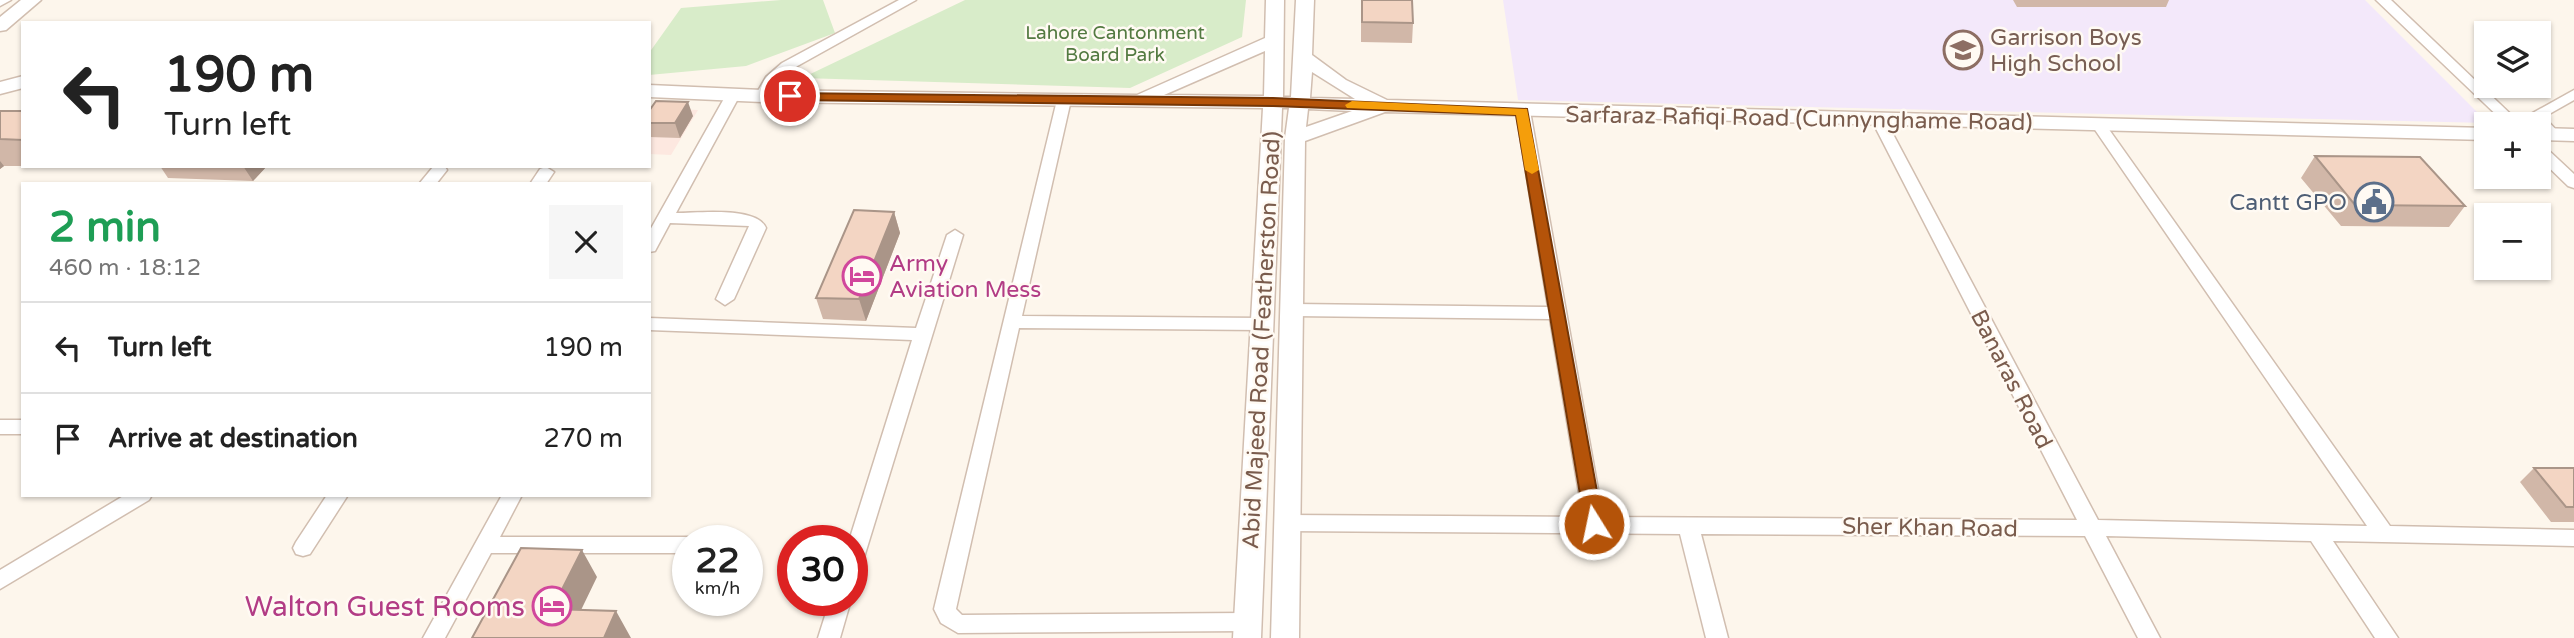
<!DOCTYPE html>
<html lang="en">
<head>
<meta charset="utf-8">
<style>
	:root { --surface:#fff; --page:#f6f6f6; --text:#222; --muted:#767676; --line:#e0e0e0 }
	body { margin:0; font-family:"Varela Round",sans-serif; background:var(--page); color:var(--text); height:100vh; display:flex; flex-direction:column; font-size:26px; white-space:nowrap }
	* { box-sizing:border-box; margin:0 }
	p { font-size:23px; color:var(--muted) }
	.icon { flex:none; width:38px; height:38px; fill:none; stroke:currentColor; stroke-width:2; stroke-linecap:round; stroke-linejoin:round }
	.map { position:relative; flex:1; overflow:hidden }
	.panel { position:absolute; left:21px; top:182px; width:630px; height:315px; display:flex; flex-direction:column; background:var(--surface); border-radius:0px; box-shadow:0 2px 5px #0004 }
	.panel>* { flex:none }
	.top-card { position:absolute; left:21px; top:21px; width:630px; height:147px; border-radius:0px; box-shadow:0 2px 5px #0004; background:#fff; color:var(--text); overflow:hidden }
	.buttons { position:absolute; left:2474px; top:21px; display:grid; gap:14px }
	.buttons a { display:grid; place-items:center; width:77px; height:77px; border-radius:0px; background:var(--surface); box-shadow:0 2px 5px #0004; font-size:35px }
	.speed { position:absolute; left:672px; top:525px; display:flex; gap:14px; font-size:35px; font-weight:700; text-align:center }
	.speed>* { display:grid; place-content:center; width:91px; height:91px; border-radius:50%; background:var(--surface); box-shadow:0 2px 5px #0004; line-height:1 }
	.speed small { font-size:18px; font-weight:400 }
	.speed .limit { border:10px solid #d22; background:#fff; color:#111 }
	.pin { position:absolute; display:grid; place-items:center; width:60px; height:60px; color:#fff; margin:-30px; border:4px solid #fff; border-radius:50%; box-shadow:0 2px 7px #0007 }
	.me { position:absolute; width:77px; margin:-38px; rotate:350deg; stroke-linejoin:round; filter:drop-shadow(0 0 5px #0008) }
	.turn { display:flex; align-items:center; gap:24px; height:147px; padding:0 28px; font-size:32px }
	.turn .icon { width:91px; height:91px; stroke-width:2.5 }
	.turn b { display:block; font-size:49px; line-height:60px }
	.round { display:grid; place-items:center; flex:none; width:74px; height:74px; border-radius:0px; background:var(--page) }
	.headline { display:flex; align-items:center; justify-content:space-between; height:119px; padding:0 28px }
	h1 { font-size:42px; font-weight:800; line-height:52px; color:#1e9e55 }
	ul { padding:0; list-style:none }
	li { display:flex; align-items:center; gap:21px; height:91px; padding:0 28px; border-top:2px solid var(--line) }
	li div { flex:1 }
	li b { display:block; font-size:26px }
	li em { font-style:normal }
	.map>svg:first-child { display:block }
	.commercial { fill:#fde8e0 }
	.education { fill:#f3e8fa }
	.green { fill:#d8ecc9 }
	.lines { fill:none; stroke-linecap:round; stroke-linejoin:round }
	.minor-casing { stroke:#d1beb0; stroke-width:3 }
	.tertiary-casing { stroke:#d1beb0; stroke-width:3 }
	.minor { fill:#fff; fill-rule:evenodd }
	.tertiary { fill:#fff; fill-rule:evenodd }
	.wall { fill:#d1b7a8 }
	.shaded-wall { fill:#aa9588 }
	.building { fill:#f3d5c3; stroke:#aa9588; stroke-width:2 }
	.route { fill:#b45309; stroke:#753606; stroke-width:2 }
	.slow { fill:#f59e0b }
	.labels { text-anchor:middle; stroke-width:5; stroke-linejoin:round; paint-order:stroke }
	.far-park-label { font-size:19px; fill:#537a41; stroke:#fffaf3 }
	.education-label { font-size:23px; fill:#785e54; stroke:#fffaf3; text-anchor:start }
	.street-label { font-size:23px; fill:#7a5c4d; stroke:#fffaf3 }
	.service-label { font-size:23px; fill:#4e5e75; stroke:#fffaf3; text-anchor:end }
	.hotel-label { font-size:23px; fill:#b23c85; stroke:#fffaf3; text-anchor:start }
	.near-hotel-label { font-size:28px; fill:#b23c85; stroke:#fffaf3; text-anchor:end }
</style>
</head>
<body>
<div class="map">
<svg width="2574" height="638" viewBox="0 0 2574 638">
	<rect width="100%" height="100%" fill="#fdf6ec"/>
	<path class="commercial" d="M649 108 698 110 671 155 649 154Z"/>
	<path class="education" d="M1503 0H2365L2488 123 1518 100Z"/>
	<path class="green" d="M781 0H823L835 33 746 66 649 75V53L681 8Z
		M965 0H1246L1242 37 1130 88 802 78Z"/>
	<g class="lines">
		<defs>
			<path id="minor" d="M899 0H916L792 69 777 82 767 99H757L755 96 766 77 782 63Z
				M2376 0H2391L2521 124H2506Z
				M2574 90V100L2544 117 2560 134 2552 139 2539 130V124L2532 123 2529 115Z
				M733 91 740 95 676 213C698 213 757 206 766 228L734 299 725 305 716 299 749 226 670 223 655 251 649 252V232L726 95Z
				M1064 96 1071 100 1022 316 1262 318 1271 324 1262 330 1019 328 956 609 962 615 1248 613 1256 616 1259 622 1256 628 1248 631 958 633 941 623 934 609 1057 100Z
				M1523 107 1530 111 1603 517 2077 520 1871 119 1878 115 1885 119 2098 520 2367 526 2091 124 2098 120 2103 121 2390 526 2574 530V546L2333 541 2398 638H2375L2311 541 2106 536 2160 638H2138L2085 536 1701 534 1728 638H1706L1680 534 1287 531 1280 529 1277 523 1280 517 1287 515 1583 517 1550 319 1294 316 1285 310 1294 304 1548 307 1516 111Z
				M2539 144 2544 146 2574 174V188L2568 186 2539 158Z
				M433 167H445L447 170 436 184H419Z
				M546 167 554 172 546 184H530L540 169Z
				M955 230 963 235 862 564 859 570 852 572V541H849L912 340 649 330V318L916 328 947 235Z
				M0 420H23V434H0Z
				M125 495H152L149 500 0 589V570Z
				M327 495H348L310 554 303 556 296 554 293 548 296 542Z
				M502 495H522L500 537H688L696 541H688V553H491L445 638H423Z
				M830 600H851L840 638H818Z"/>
			<path id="tertiary" d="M0 0H11L0 6Z
				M21 0H41L6 30 0 31V17Z
				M1266 0H1284L1283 97H1291L1296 0H1314L1312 55 1346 80 1387 100 2487 128V140L1385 112 1305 141 1299 638H1271L1285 138 1289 108H1282L1261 638H1233L1263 108 762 102 649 97V85L762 90 1137 95 1265 38ZM1265 51 1264 96 1164 95ZM1312 72 1355 99 1310 98ZM1308 109 1352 111 1306 127Z
				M23 76V88L0 94V82Z
				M2539 128 2574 129V141L2539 140Z"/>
		</defs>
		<use href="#minor" class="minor-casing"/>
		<use href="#tertiary" class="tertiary-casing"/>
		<use href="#minor" class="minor"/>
		<use href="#tertiary" class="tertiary"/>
	</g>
	<path class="wall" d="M1361 0H1412L1413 23 1412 43 1361 42Z
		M2013 0H2169L2166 7H2017Z
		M0 111H23V166H4L0 169Z
		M649 111 693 116 680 138 649 137Z
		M2315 156 2465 206 2449 227 2341 226 2301 178Z
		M160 166H267L253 181 168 178Z
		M894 212 900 233 866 321 823 319 816 298Z
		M2534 468H2574V522H2551L2520 482Z"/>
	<path class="shaded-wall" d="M688 102 693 116 680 138 675 123Z
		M0 161 4 166 0 169Z
		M243 166H267L253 181Z
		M894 212 900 233 866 321 859 299Z
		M582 550 597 577 569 635 552 609Z
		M616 611 631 638H604Z"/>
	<path class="building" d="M1362 0H1412L1413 23 1362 22Z
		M656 101 688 102 675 123H649V111Z
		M0 111H23V140L0 139Z
		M2315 156 2420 157 2465 206 2355 205Z
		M854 210 894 212 859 299 816 298Z
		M2534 468H2574V507H2566Z
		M521 548 582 550 552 609 616 611 604 638H472Z"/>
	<path class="route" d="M785 93 1273 98 1527 109 1603 524 1600 529 1594 531 1585 524 1516 115 1273 106 790 100 785 99Z"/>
	<path class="slow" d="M1352 101 1527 109 1539 170 1532 174 1525 170 1516 115 1347 108 1345 105Z"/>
	<defs>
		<symbol id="school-ring" viewBox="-11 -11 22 22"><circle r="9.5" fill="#fffaf3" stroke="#8d6e63" stroke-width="1.5"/><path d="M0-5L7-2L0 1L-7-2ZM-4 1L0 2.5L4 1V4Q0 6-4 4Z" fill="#8d6e63"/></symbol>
		<symbol id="civic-ring" viewBox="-11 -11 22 22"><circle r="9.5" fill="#fffaf3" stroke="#5c6f8a" stroke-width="1.5"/><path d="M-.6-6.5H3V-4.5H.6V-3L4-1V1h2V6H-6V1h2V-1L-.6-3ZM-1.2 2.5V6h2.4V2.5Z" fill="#5c6f8a"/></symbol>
		<symbol id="hotel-ring" viewBox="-11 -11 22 22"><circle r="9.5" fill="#fffaf3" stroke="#d1479c" stroke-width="1.5"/><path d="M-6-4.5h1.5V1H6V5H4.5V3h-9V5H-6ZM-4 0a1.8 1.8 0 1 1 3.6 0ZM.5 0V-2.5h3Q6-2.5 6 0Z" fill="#d1479c"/></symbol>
	</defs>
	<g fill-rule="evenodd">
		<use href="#school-ring" x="1941" y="28" width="44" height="44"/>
		<use href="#civic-ring" x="2352" y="180" width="44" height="44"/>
		<use href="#hotel-ring" x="840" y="254" width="44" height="44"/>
		<use href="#hotel-ring" x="530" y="584" width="44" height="44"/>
	</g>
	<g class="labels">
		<g class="far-park-label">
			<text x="1115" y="39">Lahore Cantonment<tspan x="1115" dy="22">Board Park</tspan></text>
		</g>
		<g class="education-label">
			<text x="1990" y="45">Garrison Boys<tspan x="1990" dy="26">High School</tspan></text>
		</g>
		<g class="street-label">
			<text transform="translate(1799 118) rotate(1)" y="8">Sarfaraz Rafiqi Road (Cunnynghame Road)</text>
			<text transform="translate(1261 340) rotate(-87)" y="8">Abid Majeed Road (Featherston Road)</text>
			<text transform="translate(2012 379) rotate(63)" y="8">Banaras Road</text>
			<text transform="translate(1930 527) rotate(1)" y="8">Sher Khan Road</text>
		</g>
		<g class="service-label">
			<text x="2347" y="210">Cantt GPO</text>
		</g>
		<g class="hotel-label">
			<text x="889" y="271">Army<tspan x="889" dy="26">Aviation Mess</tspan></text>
		</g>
		<g class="near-hotel-label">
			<text x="525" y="616">Walton Guest Rooms</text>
		</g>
	</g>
</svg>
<div class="buttons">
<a><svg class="icon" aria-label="layers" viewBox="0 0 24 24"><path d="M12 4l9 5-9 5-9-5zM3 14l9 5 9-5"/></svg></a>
<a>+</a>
<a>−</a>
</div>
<div class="speed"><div>22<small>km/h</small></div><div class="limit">30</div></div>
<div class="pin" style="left:790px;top:96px;background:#d93025"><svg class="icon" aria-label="arrive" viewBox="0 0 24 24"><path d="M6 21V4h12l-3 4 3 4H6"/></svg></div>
<svg class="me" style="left:1594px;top:524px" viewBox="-20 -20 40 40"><circle r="17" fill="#b45309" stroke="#fff" stroke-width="3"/><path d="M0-11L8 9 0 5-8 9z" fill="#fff"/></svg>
<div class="top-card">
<div class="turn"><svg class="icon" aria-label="left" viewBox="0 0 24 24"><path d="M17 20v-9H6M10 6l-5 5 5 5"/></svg><div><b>190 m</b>Turn left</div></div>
</div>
<section class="panel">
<div class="headline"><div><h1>2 min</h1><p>460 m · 18:12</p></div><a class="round"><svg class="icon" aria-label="close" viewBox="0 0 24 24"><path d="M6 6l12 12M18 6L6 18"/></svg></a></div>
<ul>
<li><svg class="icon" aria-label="left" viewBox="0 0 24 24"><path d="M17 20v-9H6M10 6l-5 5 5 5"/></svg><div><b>Turn left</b></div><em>190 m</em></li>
<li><svg class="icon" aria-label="arrive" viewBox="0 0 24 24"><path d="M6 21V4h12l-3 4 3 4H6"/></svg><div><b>Arrive at destination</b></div><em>270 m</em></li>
</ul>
</section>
</div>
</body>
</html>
